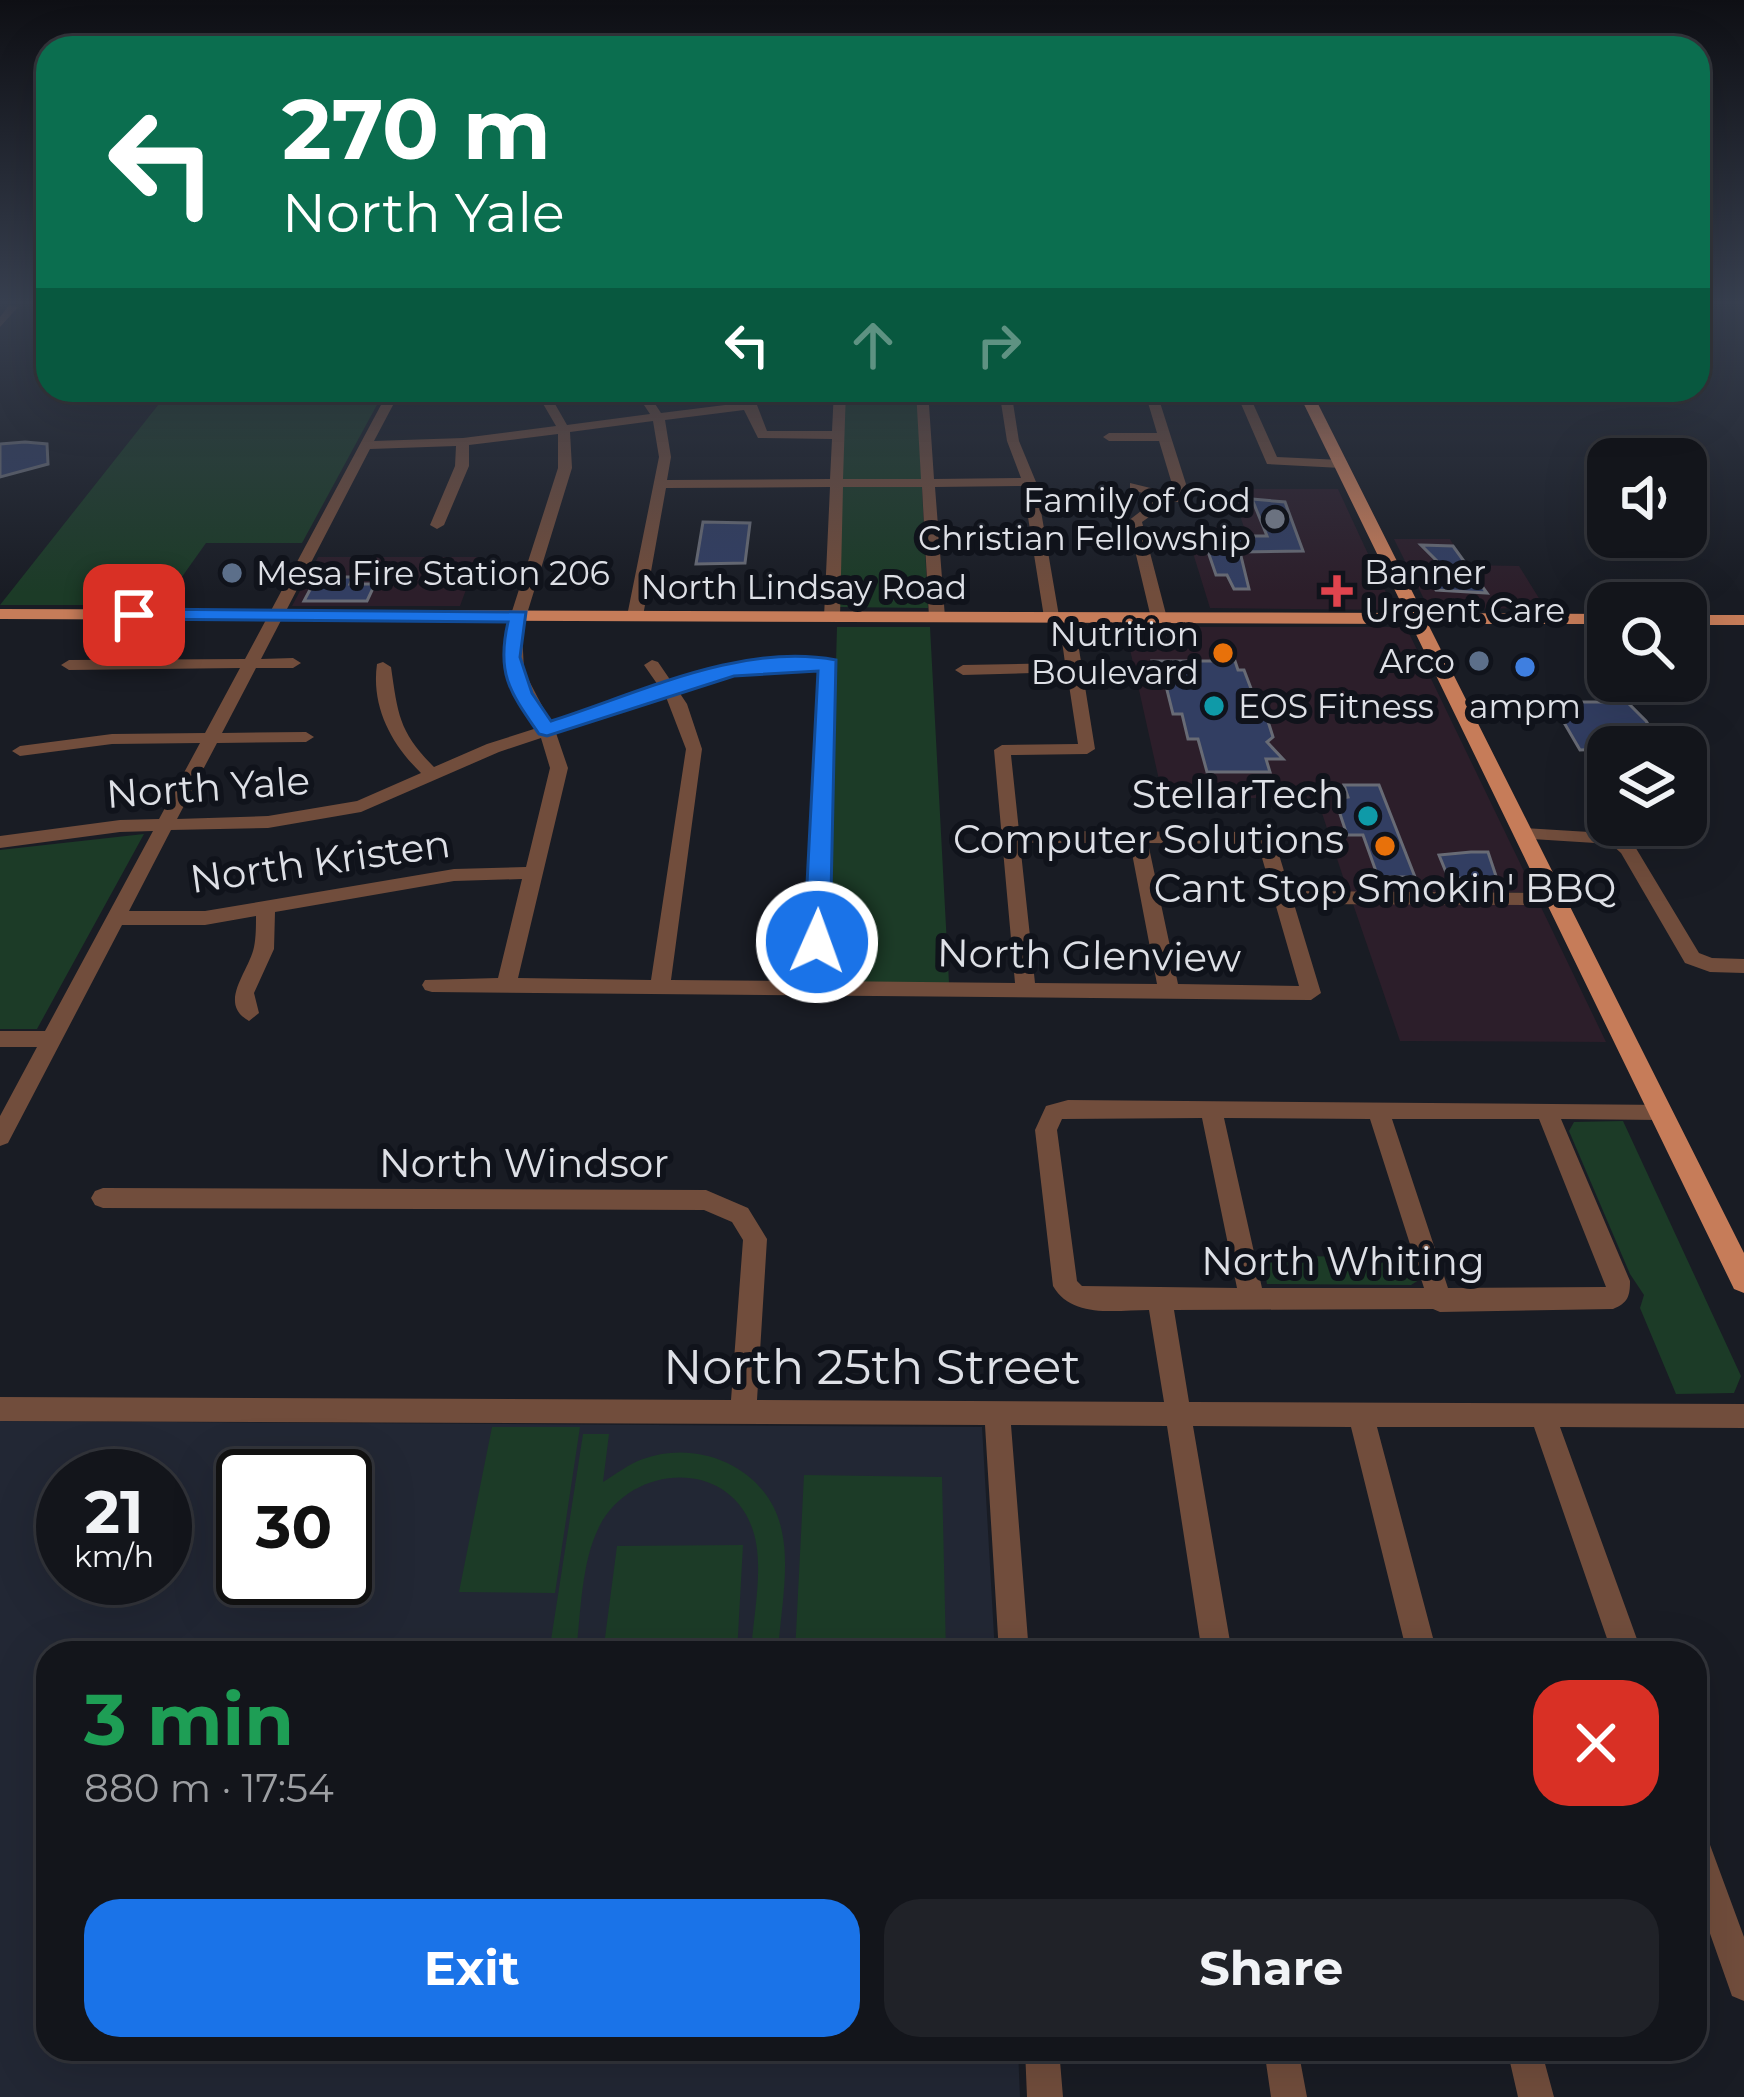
<!DOCTYPE html>
<html lang="en">
<head>
<meta charset="utf-8">
<style>
	:root { --surface:#13151b; --page:#202228; --text:#f1f3f6; --muted:#9d9fa3; --line:#32343a; --accent:#1a73e8 }
	body { margin:0; font-family:Montserrat,sans-serif; background:var(--page); color:var(--text); height:100vh; display:flex; flex-direction:column; font-size:45px; white-space:nowrap }
	* { box-sizing:border-box; margin:0 }
	p { font-size:39px; color:var(--muted) }
	.icon { flex:none; width:66px; height:66px; fill:none; stroke:currentColor; stroke-width:2; stroke-linecap:round; stroke-linejoin:round }
	.map { position:relative; flex:1; overflow:hidden }
	.sheet { position:absolute; left:36px; top:1641px; width:1671px; height:420px; display:flex; flex-direction:column; background:var(--surface); border-radius:36px; box-shadow:0 12px 48px #0002,0 0 0 3px var(--line) }
	.sheet>* { flex:none }
	.top-card { position:absolute; left:36px; top:36px; width:1674px; height:366px; border-radius:36px; box-shadow:0 12px 48px #0002,0 0 0 3px var(--line); background:#0b6e4f; color:#fff; overflow:hidden }
	.fabs { position:absolute; left:1587px; top:438px; display:grid; gap:24px }
	.fabs a { display:grid; place-items:center; width:120px; height:120px; border-radius:24px; background:var(--surface); box-shadow:0 12px 48px #0002,0 0 0 3px var(--line); font-size:60px }
	.speed { position:absolute; left:36px; top:1449px; display:flex; gap:24px; font-size:60px; font-weight:700; text-align:center }
	.speed>* { display:grid; place-content:center; width:156px; height:156px; border-radius:50%; background:var(--surface); box-shadow:0 12px 48px #0002,0 0 0 3px var(--line); line-height:1 }
	.speed small { font-size:30px; font-weight:400 }
	.speed .limit { border:6px solid #111; border-radius:18px; background:#fff; color:#111 }
	.pin { position:absolute; display:grid; place-items:center; width:102px; height:102px; color:#fff; margin:-51px; border-radius:24px; box-shadow:0 6px 18px #0006 }
	.me { position:absolute; width:132px; margin:-66px; rotate:2deg; stroke-linejoin:round; filter:drop-shadow(0 0 9px #0008) }
	.turn { display:flex; align-items:center; gap:42px; height:252px; padding:0 48px; font-size:54px }
	.turn .icon { width:156px; height:156px; stroke-width:2.5 }
	.turn b { display:block; font-size:84px; line-height:102px }
	.lanes { display:flex; align-items:center; height:114px; padding:0 48px; background:#0003; justify-content:center; gap:60px; direction:ltr }
	.lanes .off { opacity:.35 }
	.round { display:grid; place-items:center; flex:none; width:126px; height:126px; border-radius:36px; background:var(--page) }
	.head { display:flex; align-items:center; justify-content:space-between; height:204px; padding:0 48px }
	h1 { font-size:72px; font-weight:700; line-height:90px; color:#1e9e55 }
	.primary-button { display:flex; gap:24px; margin-top:auto; padding:24px 48px }
	.primary-button a { flex:1; height:138px; border-radius:36px; background:var(--accent); color:#fff; font-size:48px; font-weight:700; line-height:138px; text-align:center }
	.primary-button a+a { background:var(--page); color:var(--text) }
	.map>svg:first-child { display:block }
	.commercial { fill:#2c1e2a }
	.built { fill:#222734; fill-rule:evenodd }
	.green { fill:#1c3b27 }
	.building { fill:#323e62; stroke:#686b75; stroke-width:3 }
	.lines { fill:none; stroke-linecap:round; stroke-linejoin:round }
	.minor { fill:#714d3c; fill-rule:evenodd }
	.major { fill:#c67c59; fill-rule:evenodd }
	.route { fill:#1a73e8; stroke:#114b97; stroke-width:3 }
	.worship-dot { fill:#6b7280; stroke:#10131b; stroke-width:4.5 }
	.service-dot { fill:#5c6f8a; stroke:#10131b; stroke-width:4.5 }
	.health-dot { fill:#e0444e; stroke:#10131b; stroke-width:4.5 }
	.food-dot { fill:#e8710a; stroke:#10131b; stroke-width:4.5 }
	.shop-dot { fill:#3f7fe0; stroke:#10131b; stroke-width:4.5 }
	.culture-dot { fill:#0f9aa8; stroke:#10131b; stroke-width:4.5 }
	.labels { text-anchor:middle; stroke-width:12; stroke-linejoin:round; paint-order:stroke }
	.far-poi-label { font-size:33px; fill:#dee0e6; stroke:#10131b; text-anchor:end }
	.far-street-label { font-size:33px; fill:#dee0e6; stroke:#10131b }
	.street-label { font-size:39px; fill:#dee0e6; stroke:#10131b }
	.poi-label { font-size:39px; fill:#dee0e6; stroke:#10131b; text-anchor:end }
	.near-street-label { font-size:48px; fill:#dee0e6; stroke:#10131b }
</style>
</head>
<body>
<div class="map">
<svg width="1744" height="2097" viewBox="0 0 1744 2097">
	<rect width="100%" height="100%" fill="#191c24"/>
	<path class="commercial" d="M1230 489H1338L1394 610 1210 608 1185 527H1244Z
		M1394 539H1450L1465 565 1519 566 1545 608 1429 609Z
		M318 557H478L460 606H292Z
		M1125 627H1406L1534 892H1348L1317 798H1163Z
		M1353 904 1540 905 1606 1042 1400 1041Z"/>
	<path class="built" d="M0 1421 982 1427 995 1653H48V2049H1018L1020 2097H0ZM63 1476H165V1578H63ZM243 1476H345V1578H243Z"/>
	<path class="green" d="M170 390H385L302 543H206L162 605H0Z
		M844 390H917L928 608 838 607Z
		M837 627H930L949 983H827Z
		M144 834 37 1029H0V850Z
		M1623 1121 1741 1376 1734 1393 1676 1394 1640 1308 1644 1295 1630 1274 1569 1131 1574 1122Z
		M1270 1256 1412 1257 1419 1280 1411 1285 1267 1284 1263 1263Z
		M492 1427H580L555 1593 459 1592Z
		M583 1434H609L603 1482C616 1474 629 1464 643 1459 700 1438 770 1469 782 1532 790 1569 780 1615 778 1653H751C753 1615 766 1561 751 1525 724 1457 629 1466 599 1527 581 1563 581 1613 576 1653H549Z
		M804 1475 942 1477 946 1653H795Z
		M743 1545 737 1653H603L617 1546Z"/>
	<path class="building" d="M25 442 47 444 48 464 0 477V444Z
		M1252 499 1285 502 1303 551 1240 552 1249 589H1234L1227 575H1216L1204 540 1211 536H1267Z
		M703 522 750 523 745 563 696 564Z
		M1421 545 1453 546 1487 593 1436 590 1430 579H1455Z
		M331 577H353L350 584H375L367 601H304L313 584H328Z
		M1152 661H1235L1238 670H1244L1261 715H1266L1273 737 1267 742 1283 759H1266L1270 772H1207L1198 739H1188L1182 714H1173L1163 674H1155Z
		M1552 702H1627L1646 721 1656 737 1652 740 1656 747 1580 750Z
		M1344 785H1379L1415 877H1378L1363 835H1347L1335 799 1348 797Z
		M1471 852H1488L1498 882 1448 877 1439 855Z"/>
	<g class="lines">
		<path class="minor" d="M9 305 18 307 0 327V317Z
			M389 390H401L374 441 463 438 556 426 535 390H547L567 425 650 414 634 390H646L661 413 741 403 735 390H747L757 405 767 431H832L834 390H846L843 479H921L916 390H928L934 479 1021 478 1007 441 999 390H1011L1019 441 1036 482 1059 616 1066 613 1074 618 1095 749 1087 754 1011 755 1019 831 1265 832 1274 838 1290 891 1556 893 1565 899 1556 905 1294 904 1321 993 1311 1000 432 992 425 990 422 985 425 980 498 978 522 879 454 881 275 912 274 949 254 993 259 1013 249 1021C217 1003 249 972 254 947 256 938 256 926 256 916L205 925H122L8 1143 0 1146V1116L37 1047H0V1031H45L153 831 120 832 0 848V836L120 820 159 819 200 743 112 744 20 756 12 751 20 746 112 734 205 733 240 668 69 670 61 665 69 660 245 659ZM744 410 758 438 832 439 830 479 667 480 671 457 665 420ZM653 421 659 457 627 616 635 621 643 616 666 488 830 487 824 617 832 622 840 617 843 487H922L929 617 937 622 945 617 935 487 1023 486 1044 617 1052 622 1059 619 1065 663 963 665 955 670 963 675 1067 672 1078 744 1002 745 994 750 1015 983 826 981 835 662C778 653 726 666 673 684L658 662 652 660 644 665 660 688 551 723 524 671 522 630 572 468 570 432ZM558 434V468L506 630 509 671 537 728 487 744 434 767C399 732 398 715 391 667L383 662 377 664C371 706 391 744 421 773L357 801 268 816 177 819 217 743 306 742 314 737 306 732 222 733 256 668H293L301 663 293 658 261 659 370 449 456 446 455 466 430 525 437 529 444 525 469 466V445ZM772 669 821 670 806 981 671 980 702 749 687 704 679 692 733 674ZM666 697 686 749 651 980 518 978 568 768 556 733ZM541 738 550 768 526 867 454 869 205 911H129L171 830 268 828 361 812 499 752ZM1020 843H1130L1157 984 1035 983ZM1148 843 1258 844 1299 986 1178 984Z
			M500 390H528L492 399 486 395Z
			M1092 390H1156L1186 484 1178 502H1170L1142 522 1167 618 1164 621 1151 618 1128 521 1158 498 1130 489V483L1167 492 1172 484 1159 441H1109L1103 437 1109 433H1157L1146 396H1097Z
			M1235 390H1247L1277 457 1341 460 1348 464 1341 468 1267 464Z
			M1523 828 1622 834 1634 845 1699 953 1712 958 1744 959V973L1710 972 1685 963 1621 853 1611 844 1517 838 1514 834Z
			M1068 1100 1669 1105 1672 1111 1669 1117 1661 1120 1561 1119 1630 1281C1630 1296 1628 1303 1613 1309L1440 1312 1433 1309 1174 1310 1189 1402 1744 1404V1428L1560 1427 1642 1653H1612L1534 1427H1377L1437 1653H1407L1351 1427 1193 1426 1232 1653H1202L1167 1426 1011 1425 1029 1653H999L985 1425 0 1421V1397L731 1400 743 1240 732 1222 704 1210 103 1208 95 1205 91 1198 95 1191 103 1188 706 1190 748 1208 767 1239 757 1400 1164 1402 1149 1310C1116 1310 1072 1319 1053 1286L1035 1130 1046 1106ZM1202 1118 1237 1288 1082 1286 1077 1281 1057 1130 1062 1119ZM1224 1118 1370 1119 1424 1288H1262ZM1392 1119H1539L1606 1287 1448 1288Z
			M1695 1829 1706 1834 1744 1937V2001L1732 1996 1695 1891Z
			M1025 2049H1059L1063 2097H1027Z
			M1264 2049H1298L1307 2097H1271Z
			M1507 2049H1541L1554 2097H1518Z"/>
		<path class="major" d="M1297 390H1311L1423 613 1608 614V624H1428L1744 1253V1293L1734 1289 1411 624 0 619V609L1406 613Z
			M1686 615H1744V625H1686Z"/>
	</g>
	<linearGradient id="sky" x2="0" y2="1"><stop stop-color="#0e0f14"/><stop offset="0.51" stop-color="#384050"/><stop offset="1" stop-color="#384050" stop-opacity="0"/></linearGradient>
	<rect width="1744" height="593" fill="url(#sky)"/>
	<path class="route" d="M134 609 526 612 520 657 532 693 551 721C639 693 742 642 836 660L830 942 817 951 804 942 818 671 734 676 547 736 539 734C510 692 496 674 508 622L127 619V611Z"/>
	<circle class="worship-dot" cx="1275" cy="519" r="12"/>
	<g class="service-dot">
		<circle cx="232" cy="573" r="12"/>
		<circle cx="1479" cy="661" r="12"/>
	</g>
	<path class="health-dot" d="M1331 573h12v12h12v12h-12v12h-12v-12h-12v-12h12z"/>
	<g class="food-dot">
		<circle cx="1223" cy="653" r="12"/>
		<circle cx="1385" cy="846" r="12"/>
	</g>
	<circle class="shop-dot" cx="1525" cy="667" r="12"/>
	<g class="culture-dot">
		<circle cx="1214" cy="706" r="12"/>
		<circle cx="1368" cy="816" r="12"/>
	</g>
	<g class="labels">
		<g class="far-poi-label">
			<text x="1251" y="512">Family of God<tspan x="1251" dy="38">Christian Fellowship</tspan></text>
			<text x="1364" y="584" text-anchor="start">Banner<tspan x="1364" dy="38">Urgent Care</tspan></text>
			<text x="256" y="585" text-anchor="start">Mesa Fire Station 206</text>
			<text x="1199" y="646">Nutrition<tspan x="1199" dy="38">Boulevard</tspan></text>
			<text x="1455" y="673">Arco</text>
			<text x="1238" y="718" text-anchor="start">EOS Fitness</text>
			<text x="1525" y="718" text-anchor="middle">ampm</text>
		</g>
		<g class="far-street-label">
			<text x="804" y="599">North Lindsay Road</text>
		</g>
		<g class="street-label">
			<text transform="translate(208 787) rotate(-4)" y="14">North Yale</text>
			<text transform="translate(320 861) rotate(-8)" y="14">North Kristen</text>
			<text transform="translate(1089 955) rotate(1)" y="14">North Glenview</text>
			<text x="524" y="1177">North Windsor</text>
			<text x="1343" y="1275">North Whiting</text>
		</g>
		<g class="poi-label">
			<text x="1344" y="808">StellarTech<tspan x="1344" dy="45">Computer Solutions</tspan></text>
			<text x="1385" y="902" text-anchor="middle">Cant Stop Smokin' BBQ</text>
		</g>
		<g class="near-street-label">
			<text x="872" y="1384">North 25th Street</text>
		</g>
	</g>
</svg>
<div class="fabs">
<a><svg class="icon" aria-label="sound" viewBox="0 0 24 24"><path d="M4 9h4l5-4v14l-5-4H4zM17 9q2 3 0 6"/></svg></a>
<a><svg class="icon" aria-label="search" viewBox="0 0 24 24"><circle cx="10" cy="10" r="6"/><path d="M15 15l6 6"/></svg></a>
<a><svg class="icon" aria-label="layers" viewBox="0 0 24 24"><path d="M12 4l9 5-9 5-9-5zM3 14l9 5 9-5"/></svg></a>
</div>
<div class="speed"><div>21<small>km/h</small></div><div class="limit">30</div></div>
<div class="pin" style="left:134px;top:615px;background:#d93025"><svg class="icon" aria-label="arrive" viewBox="0 0 24 24"><path d="M6 21V4h12l-3 4 3 4H6"/></svg></div>
<svg class="me" style="left:817px;top:942px" viewBox="-20 -20 40 40"><circle r="17" fill="#1a73e8" stroke="#fff" stroke-width="3"/><path d="M0-11L8 9 0 5-8 9z" fill="#fff"/></svg>
<div class="top-card">
<div class="turn"><svg class="icon" aria-label="left" viewBox="0 0 24 24"><path d="M17 20v-9H6M10 6l-5 5 5 5"/></svg><div><b>270 m</b>North Yale</div></div>
<div class="lanes"><svg class="icon" aria-label="left" viewBox="0 0 24 24"><path d="M17 20v-9H6M10 6l-5 5 5 5"/></svg><svg class="icon off" aria-label="ahead" viewBox="0 0 24 24"><path d="M12 20V5M6 11l6-6 6 6"/></svg><svg class="icon off" aria-label="right" viewBox="0 0 24 24"><path d="M7 20v-9h11M14 6l5 5-5 5"/></svg></div>
</div>
<section class="sheet">
<div class="head"><div><h1>3 min</h1><p>880 m · 17:54</p></div><a class="round" style="background:#d93025;color:#fff"><svg class="icon" aria-label="close" viewBox="0 0 24 24"><path d="M6 6l12 12M18 6L6 18"/></svg></a></div>
<div class="primary-button"><a>Exit</a><a>Share</a></div>
</section>
</div>
</body>
</html>
